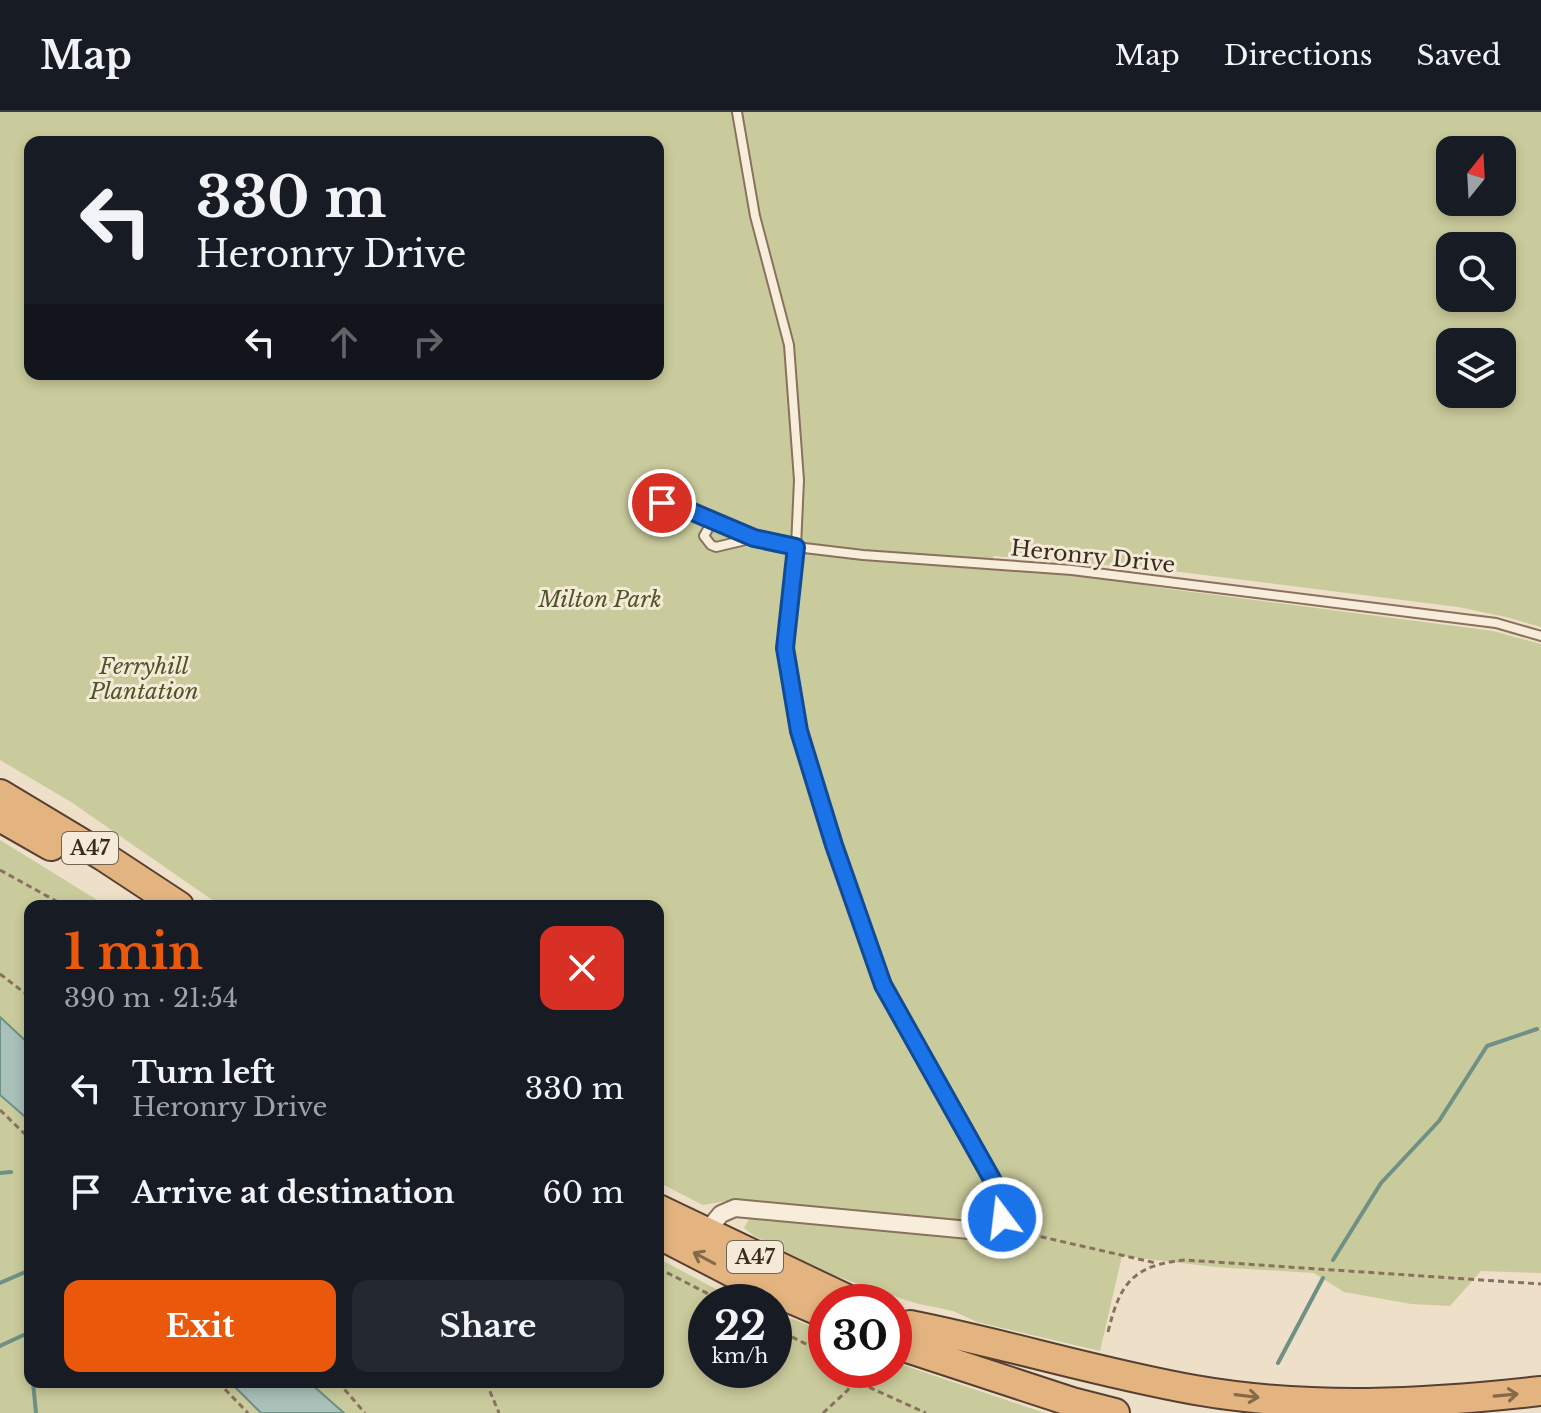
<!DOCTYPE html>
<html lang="en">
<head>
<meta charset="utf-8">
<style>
	:root { --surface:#171b24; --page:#242831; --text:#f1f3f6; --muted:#9ea1a6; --line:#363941; --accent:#ea580c }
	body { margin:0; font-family:"Libre Baskerville",serif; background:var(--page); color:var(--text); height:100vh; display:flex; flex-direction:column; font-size:30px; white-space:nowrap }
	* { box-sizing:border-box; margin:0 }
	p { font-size:26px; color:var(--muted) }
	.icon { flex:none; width:44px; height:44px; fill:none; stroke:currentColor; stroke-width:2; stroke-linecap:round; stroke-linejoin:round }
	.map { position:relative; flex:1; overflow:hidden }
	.sheet { position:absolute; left:24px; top:788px; width:640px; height:488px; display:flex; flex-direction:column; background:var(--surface); border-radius:16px; box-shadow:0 4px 12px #0003 }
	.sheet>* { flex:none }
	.top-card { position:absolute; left:24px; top:24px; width:640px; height:244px; border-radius:16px; box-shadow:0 4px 12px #0003; background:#171b24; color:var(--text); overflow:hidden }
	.needle { width:52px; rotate:18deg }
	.controls { position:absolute; left:1436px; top:24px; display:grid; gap:16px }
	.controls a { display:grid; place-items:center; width:80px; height:80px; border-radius:16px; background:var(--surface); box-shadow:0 4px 12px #0003; font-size:40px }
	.speed { position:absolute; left:688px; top:1172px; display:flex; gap:16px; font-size:40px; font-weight:700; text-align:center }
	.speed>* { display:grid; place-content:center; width:104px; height:104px; border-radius:50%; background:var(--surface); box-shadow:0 4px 12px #0003; line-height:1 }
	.speed small { font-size:20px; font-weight:400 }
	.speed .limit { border:12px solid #d22; background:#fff; color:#111 }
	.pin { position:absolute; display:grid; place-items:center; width:68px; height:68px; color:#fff; margin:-34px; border:4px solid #fff; border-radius:50%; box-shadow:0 2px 8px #0007 }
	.me { position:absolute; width:88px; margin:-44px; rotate:345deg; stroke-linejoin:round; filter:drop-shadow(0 0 6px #0008) }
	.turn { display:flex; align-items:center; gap:28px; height:168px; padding:0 40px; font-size:36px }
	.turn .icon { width:104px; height:104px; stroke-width:2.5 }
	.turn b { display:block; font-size:56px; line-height:68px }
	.lanes { display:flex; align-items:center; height:76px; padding:0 40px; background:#0003; justify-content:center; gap:40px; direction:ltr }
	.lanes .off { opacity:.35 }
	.round { display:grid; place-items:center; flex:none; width:84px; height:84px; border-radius:16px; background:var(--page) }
	.head { display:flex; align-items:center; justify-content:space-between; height:136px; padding:0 40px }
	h1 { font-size:48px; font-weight:700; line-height:60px; color:var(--accent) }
	.primary-button { display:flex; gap:16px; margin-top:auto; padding:16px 40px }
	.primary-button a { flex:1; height:92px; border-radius:16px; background:var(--accent); color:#fff; font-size:32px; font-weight:700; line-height:92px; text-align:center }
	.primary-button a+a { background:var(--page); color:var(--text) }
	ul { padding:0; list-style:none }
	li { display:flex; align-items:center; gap:24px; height:104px; padding:0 40px }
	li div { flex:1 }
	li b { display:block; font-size:30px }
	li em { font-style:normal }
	header { display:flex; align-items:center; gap:48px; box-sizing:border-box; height:112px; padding:0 40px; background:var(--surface); border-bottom:2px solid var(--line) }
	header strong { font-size:38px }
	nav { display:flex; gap:44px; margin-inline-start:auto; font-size:28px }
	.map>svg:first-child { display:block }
	.green { fill:#cacb9c; fill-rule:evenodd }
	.water { fill:#a9c1b8; stroke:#6f9085; stroke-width:2 }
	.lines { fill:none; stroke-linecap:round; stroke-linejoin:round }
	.stream { stroke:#6f9085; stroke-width:4 }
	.service-casing { stroke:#89715d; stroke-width:12 }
	.minor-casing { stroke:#89715d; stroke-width:20 }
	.trunk-casing { stroke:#574031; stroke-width:32 }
	.path { stroke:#89715d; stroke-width:3; stroke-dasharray:6 4; stroke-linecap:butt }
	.service { stroke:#f8eddb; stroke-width:8 }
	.minor { stroke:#f8eddb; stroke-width:16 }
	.trunk { stroke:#e4b480; stroke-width:28 }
	.oneway { stroke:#86694b }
	.route-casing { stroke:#114b97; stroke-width:20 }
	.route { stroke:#1a73e8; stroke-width:14 }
	.labels { text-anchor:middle; stroke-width:6; stroke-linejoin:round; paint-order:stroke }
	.shield { fill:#f5ead7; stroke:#726457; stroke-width:2 }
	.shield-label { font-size:20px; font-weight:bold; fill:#3a2b20 }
	.street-label { font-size:22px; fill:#3a2b20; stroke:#f5ead7 }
	.park-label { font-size:22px; font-style:italic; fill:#4e5528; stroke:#f5ead7 }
</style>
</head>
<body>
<header>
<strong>Map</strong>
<nav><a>Map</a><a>Directions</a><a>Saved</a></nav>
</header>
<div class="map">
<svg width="1541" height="1301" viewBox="0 0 1541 1301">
	<rect width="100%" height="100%" fill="#eddfc8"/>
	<path class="green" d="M0 0H1541V515L1506 505 1458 495 1156 457 994 444 988 458H1048L1169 477 1493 519 1541 532V1161L1481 1159 1450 1194 1411 1192 1344 1180 1314 1161 1215 1155 1122 1144 1100 1239 977 1210 953 1199 915 1191 866 1175 831 1162 754 1124 744 1116 751 1103 746 1090 732 1088 703 1093 658 1070V794H221L71 690 0 648ZM30 30H658V262H30ZM1450 38H1502V90H1450ZM1450 134H1502V186H1450ZM1450 230H1502V282H1450Z
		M0 728 107 794H30V1270H658V1146L740 1190H706V1258H774V1203L796 1208 826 1221V1258H894V1250L1045 1301H0Z"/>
	<path class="water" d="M0 905 30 933V1009L0 983Z
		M230 1270H309L344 1301H261Z"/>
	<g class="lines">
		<path class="stream" d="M0 1061 11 1060
			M1333 1148 1381 1071 1439 1009 1487 934 1537 917
			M0 1171 30 1158
			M27 1221 30 1247
			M0 1234 30 1220
			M1278 1251 1323 1166
			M33 1270 36 1301"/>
		<defs>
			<path id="service" d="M737 0 755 104 789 233 799 368 796 435 785 536 799 619 834 733 883 873 997 1076
				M646 392 662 391 681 395 754 426 796 435 863 443 1072 458 1496 511 1541 524
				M713 408 704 424 711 433 716 435 754 426"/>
			<path id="minor" d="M705 1121 721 1102 735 1096 980 1119C993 1114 1001 1110 1005 1096L997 1076"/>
			<path id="trunk" d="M0 682 103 744 179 794
				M0 705 51 734
				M658 1097 853 1190
				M658 1122 747 1168 826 1202
				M910 1213C1006 1232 1099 1261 1195 1278 1310 1298 1426 1292 1541 1279
				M898 1233 1072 1290 1115 1301"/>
		</defs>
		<use href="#service" class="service-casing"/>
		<use href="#minor" class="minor-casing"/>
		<use href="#trunk" class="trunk-casing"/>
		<path class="path" d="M0 758 65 794
			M0 862 30 885
			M0 998 30 1027
			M1017 1106 1042 1125 1156 1151
			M658 1156 724 1190
			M774 1216 826 1242
			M1108 1220C1120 1171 1133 1153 1185 1148L1541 1172
			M846 1258 851 1267 926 1301
			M218 1270 248 1301
			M338 1270 365 1301
			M486 1270 499 1301
			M823 1301 848 1278 851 1268"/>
		<use href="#service" class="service"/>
		<use href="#minor" class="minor"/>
		<use href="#trunk" class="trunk"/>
	</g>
	<defs><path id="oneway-shaft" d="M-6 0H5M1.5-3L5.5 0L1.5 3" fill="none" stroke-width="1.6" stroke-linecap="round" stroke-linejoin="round" transform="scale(2)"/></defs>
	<g class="oneway">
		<use href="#oneway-shaft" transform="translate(704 1146) rotate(-152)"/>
		<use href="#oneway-shaft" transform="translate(1506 1283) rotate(-5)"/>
		<use href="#oneway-shaft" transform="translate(1247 1284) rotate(7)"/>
	</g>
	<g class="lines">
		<defs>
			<path id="route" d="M662 391 681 395 754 426 796 435 785 536 799 619 834 733 883 873 997 1076 1005 1096 1002 1106"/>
		</defs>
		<use href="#route" class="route-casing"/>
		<use href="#route" class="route"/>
	</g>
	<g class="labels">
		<g class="shield">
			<rect x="62" y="720" width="56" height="32" rx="6"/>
			<rect x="727" y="1129" width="56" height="32" rx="6"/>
		</g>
		<g class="shield-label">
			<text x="90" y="743">A47</text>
			<text x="755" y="1152">A47</text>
		</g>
		<g class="street-label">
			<text transform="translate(1093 444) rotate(6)" y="8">Heronry Drive</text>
		</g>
		<g class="park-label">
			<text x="600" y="495">Milton Park</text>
			<text x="144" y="562">Ferryhill<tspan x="144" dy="25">Plantation</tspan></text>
		</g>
	</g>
</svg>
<div class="controls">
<a><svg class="needle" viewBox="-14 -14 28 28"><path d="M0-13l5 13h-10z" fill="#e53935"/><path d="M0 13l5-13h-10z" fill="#9ea1a6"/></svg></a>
<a><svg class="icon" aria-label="search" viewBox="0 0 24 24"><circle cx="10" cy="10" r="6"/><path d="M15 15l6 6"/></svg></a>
<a><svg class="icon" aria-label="layers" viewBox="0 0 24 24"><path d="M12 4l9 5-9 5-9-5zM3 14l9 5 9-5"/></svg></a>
</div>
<div class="speed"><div>22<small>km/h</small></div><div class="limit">30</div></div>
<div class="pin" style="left:662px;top:391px;background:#d93025"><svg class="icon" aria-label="arrive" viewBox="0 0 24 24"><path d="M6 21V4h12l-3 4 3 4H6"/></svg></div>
<svg class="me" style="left:1002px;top:1106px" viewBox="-20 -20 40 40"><circle r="17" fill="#1a73e8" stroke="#fff" stroke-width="3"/><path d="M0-11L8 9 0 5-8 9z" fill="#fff"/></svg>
<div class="top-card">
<div class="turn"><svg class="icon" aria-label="left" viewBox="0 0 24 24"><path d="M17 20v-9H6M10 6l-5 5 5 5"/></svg><div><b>330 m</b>Heronry Drive</div></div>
<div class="lanes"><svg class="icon" aria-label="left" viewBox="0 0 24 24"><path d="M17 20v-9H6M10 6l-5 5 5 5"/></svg><svg class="icon off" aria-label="ahead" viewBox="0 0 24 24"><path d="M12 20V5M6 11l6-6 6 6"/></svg><svg class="icon off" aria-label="right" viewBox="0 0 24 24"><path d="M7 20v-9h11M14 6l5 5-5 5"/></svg></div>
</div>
<section class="sheet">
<div class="head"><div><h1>1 min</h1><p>390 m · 21:54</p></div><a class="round" style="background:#d93025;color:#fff"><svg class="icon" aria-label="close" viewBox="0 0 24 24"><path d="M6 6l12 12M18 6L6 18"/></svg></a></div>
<ul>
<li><svg class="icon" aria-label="left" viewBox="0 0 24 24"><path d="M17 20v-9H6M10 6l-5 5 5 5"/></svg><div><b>Turn left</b><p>Heronry Drive</p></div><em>330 m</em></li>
<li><svg class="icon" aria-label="arrive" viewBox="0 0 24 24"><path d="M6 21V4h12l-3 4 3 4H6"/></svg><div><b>Arrive at destination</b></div><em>60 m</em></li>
</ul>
<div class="primary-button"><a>Exit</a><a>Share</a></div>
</section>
</div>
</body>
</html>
